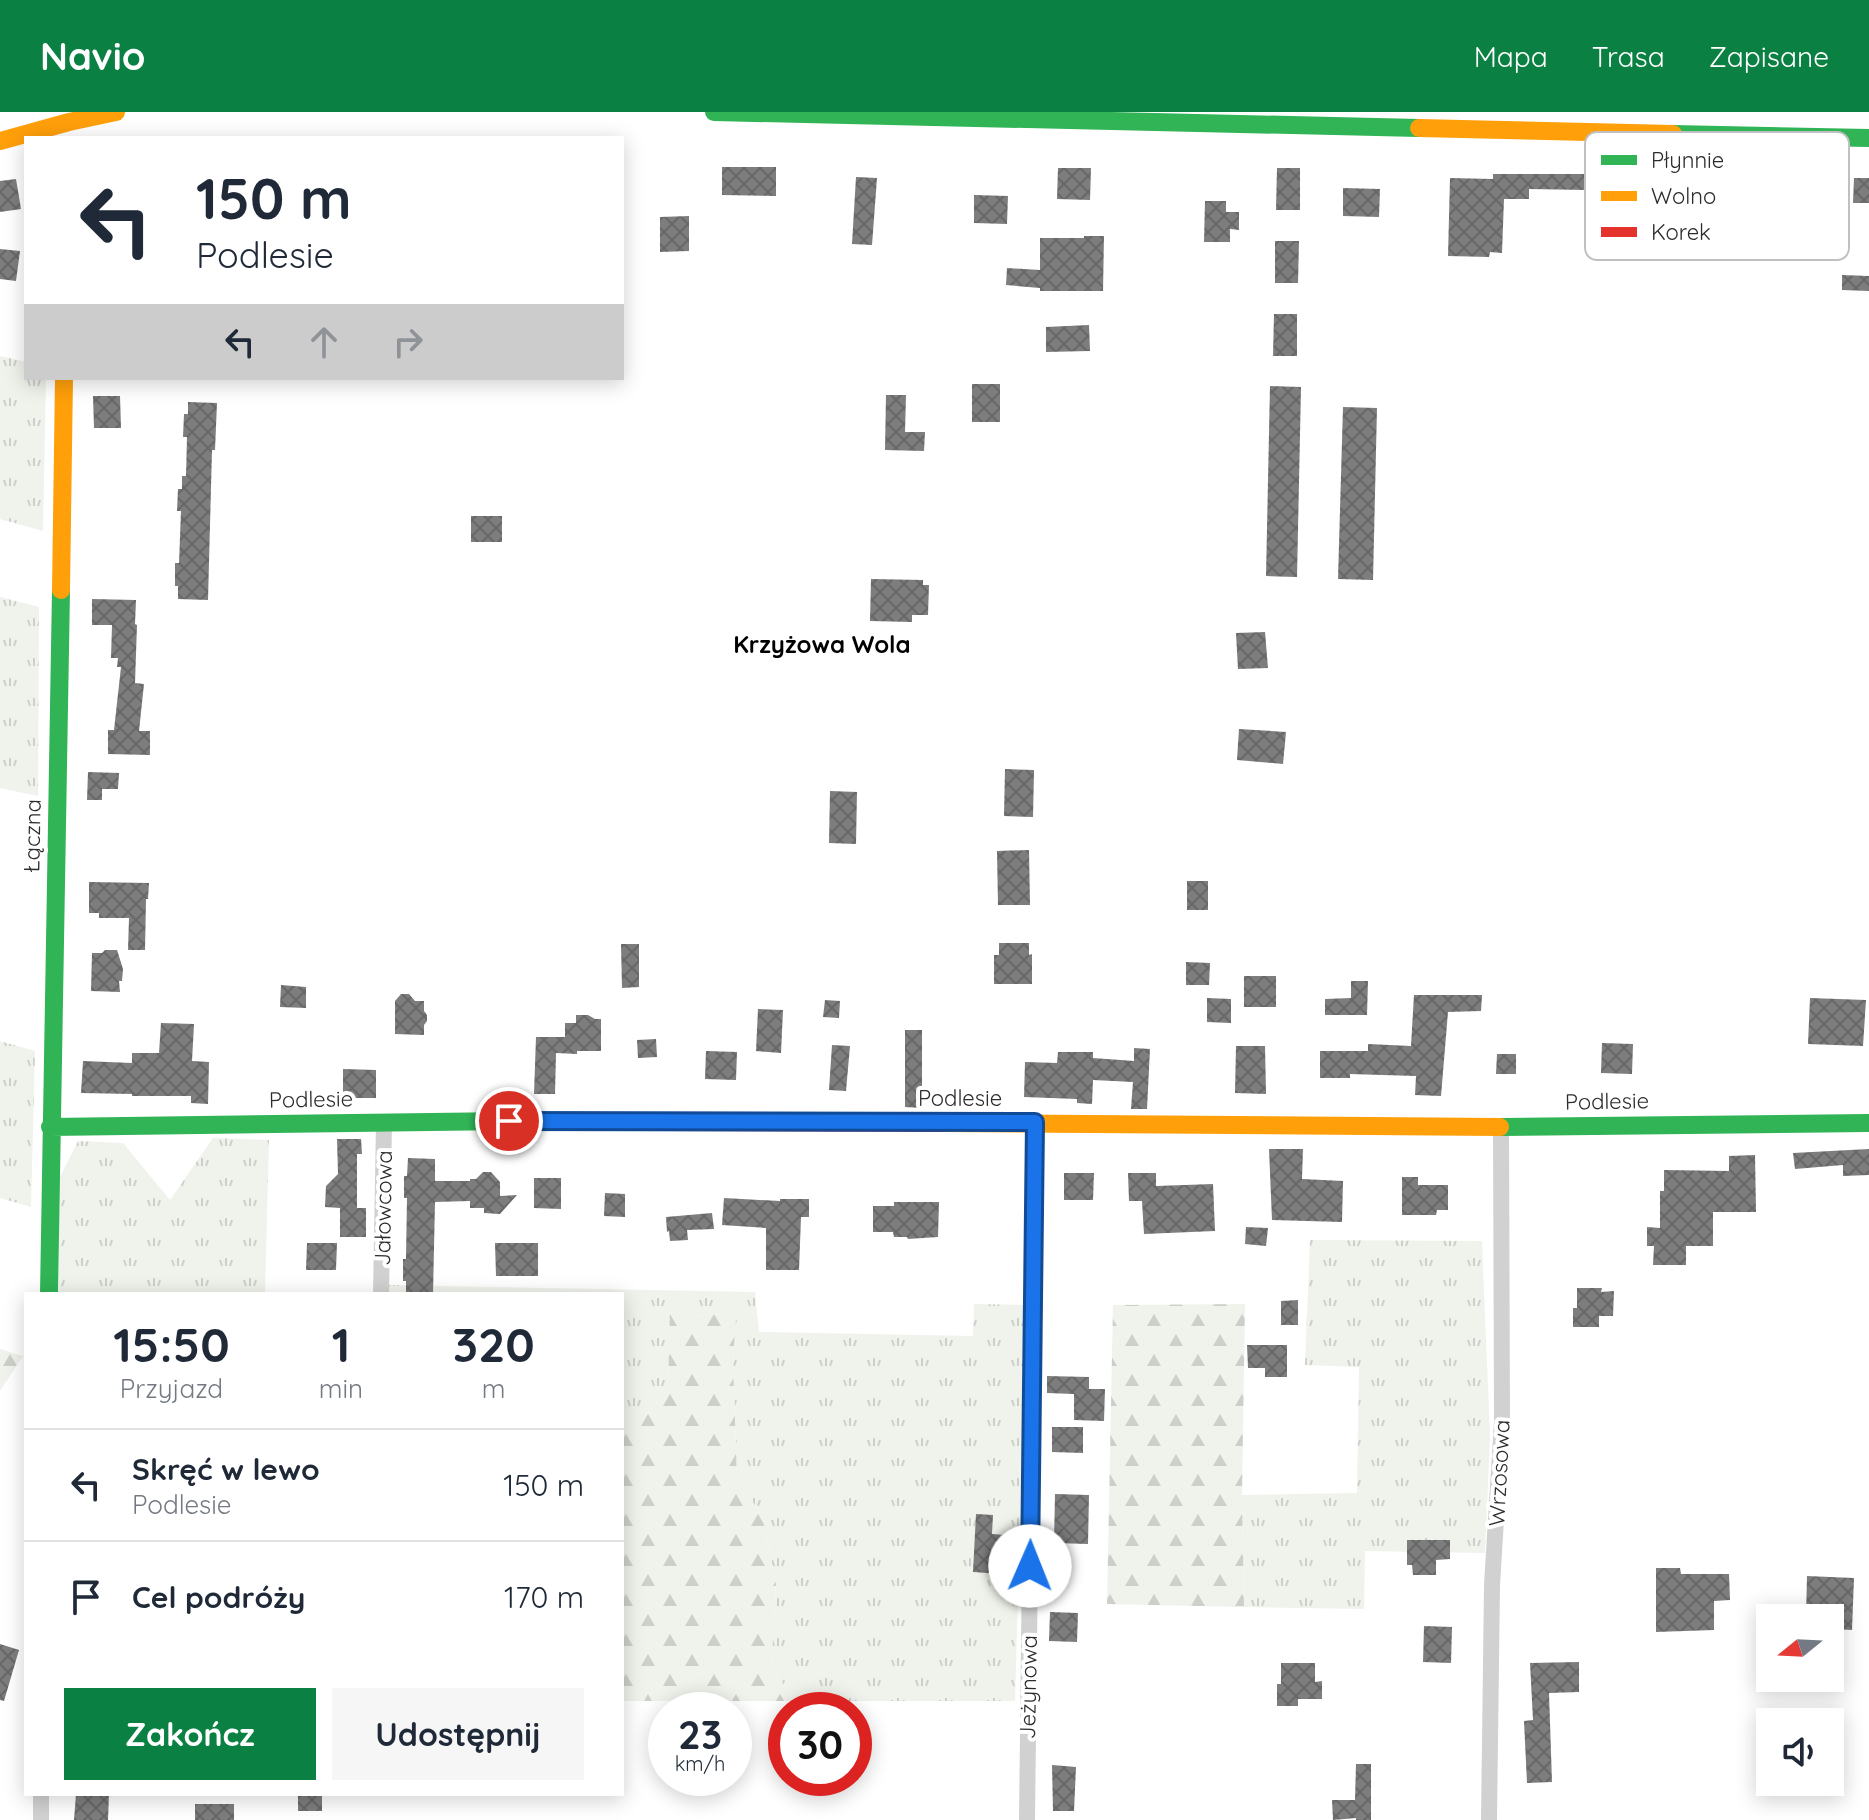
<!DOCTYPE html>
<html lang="pl">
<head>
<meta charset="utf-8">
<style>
	:root { --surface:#fff; --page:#f6f6f7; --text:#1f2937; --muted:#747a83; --line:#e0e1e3; --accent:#0b8043 }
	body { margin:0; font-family:Quicksand,sans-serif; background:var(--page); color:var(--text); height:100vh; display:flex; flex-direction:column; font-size:30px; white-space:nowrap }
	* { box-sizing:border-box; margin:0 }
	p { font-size:26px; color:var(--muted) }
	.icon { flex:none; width:44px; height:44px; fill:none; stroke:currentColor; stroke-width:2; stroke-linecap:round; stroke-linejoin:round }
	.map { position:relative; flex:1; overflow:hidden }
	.panel { position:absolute; left:24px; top:1180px; width:600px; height:504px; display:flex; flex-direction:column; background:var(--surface); border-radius:0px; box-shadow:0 4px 20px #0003 }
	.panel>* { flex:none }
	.top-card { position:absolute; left:24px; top:24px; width:600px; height:244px; border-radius:0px; box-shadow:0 4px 20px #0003; background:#fff; color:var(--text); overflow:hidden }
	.needle { width:52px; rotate:252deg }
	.tools { position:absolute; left:1756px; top:1492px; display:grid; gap:16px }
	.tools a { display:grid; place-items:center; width:88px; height:88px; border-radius:0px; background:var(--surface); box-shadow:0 4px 20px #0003; font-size:40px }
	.speed { position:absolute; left:648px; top:1580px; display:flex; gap:16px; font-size:40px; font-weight:700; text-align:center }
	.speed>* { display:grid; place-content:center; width:104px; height:104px; border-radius:50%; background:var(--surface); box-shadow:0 4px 20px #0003; line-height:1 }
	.speed small { font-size:20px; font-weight:400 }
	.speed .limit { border:12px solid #d22; background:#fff; color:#111 }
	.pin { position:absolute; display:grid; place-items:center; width:68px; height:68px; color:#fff; margin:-34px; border:4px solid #fff; border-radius:50%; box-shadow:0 2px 8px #0007 }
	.me { position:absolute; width:88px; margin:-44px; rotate:1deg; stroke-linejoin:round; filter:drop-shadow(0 0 6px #0008) }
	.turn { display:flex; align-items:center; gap:28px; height:168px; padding:0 40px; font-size:36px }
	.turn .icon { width:104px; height:104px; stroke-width:2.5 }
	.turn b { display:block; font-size:56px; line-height:68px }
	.lanes { display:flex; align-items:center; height:76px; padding:0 40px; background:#0003; justify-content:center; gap:40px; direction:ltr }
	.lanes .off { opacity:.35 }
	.eta { display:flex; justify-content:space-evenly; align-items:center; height:136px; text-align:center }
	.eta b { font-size:48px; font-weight:700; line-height:56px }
	.cta { display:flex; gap:16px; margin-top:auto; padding:16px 40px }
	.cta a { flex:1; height:92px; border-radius:0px; background:var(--accent); color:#fff; font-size:32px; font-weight:700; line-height:92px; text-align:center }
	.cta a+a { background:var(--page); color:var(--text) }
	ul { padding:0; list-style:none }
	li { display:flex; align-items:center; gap:24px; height:112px; padding:0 40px; border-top:2px solid var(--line) }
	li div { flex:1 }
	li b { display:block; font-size:30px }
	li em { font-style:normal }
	header { display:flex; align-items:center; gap:48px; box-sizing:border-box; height:112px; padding:0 40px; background:var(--accent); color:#fff }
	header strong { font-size:38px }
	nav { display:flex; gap:44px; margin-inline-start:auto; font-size:28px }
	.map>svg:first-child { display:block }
	.grass { fill:url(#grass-tufts) }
	.forest { fill:url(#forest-firs) }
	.building { fill:url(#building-cross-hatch) }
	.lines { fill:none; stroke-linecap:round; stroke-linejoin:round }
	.street { stroke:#d1d1d1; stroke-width:16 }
	.fast { stroke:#30b455; stroke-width:18 }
	.slow { stroke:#ff9f0a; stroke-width:18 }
	.jam { stroke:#e5322d; stroke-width:18 }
	.route-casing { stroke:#114b97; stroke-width:20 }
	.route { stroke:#1a73e8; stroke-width:14 }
	.labels { text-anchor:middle; stroke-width:8; stroke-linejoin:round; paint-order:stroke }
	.street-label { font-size:22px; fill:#2c2c2c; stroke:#fff }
	.neighbourhood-label { font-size:24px; font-weight:bold; fill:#000; stroke:#fff }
	.key { fill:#fff; stroke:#c0c0c0; stroke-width:2 }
	.key-label { font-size:22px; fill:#2c2c2c }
</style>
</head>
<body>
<header>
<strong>Navio</strong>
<nav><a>Mapa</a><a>Trasa</a><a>Zapisane</a></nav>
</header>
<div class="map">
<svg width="1869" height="1708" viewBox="0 0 1869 1708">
	<defs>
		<pattern id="grass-tufts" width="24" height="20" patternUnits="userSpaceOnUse" patternTransform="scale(2)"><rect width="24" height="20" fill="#eff3eb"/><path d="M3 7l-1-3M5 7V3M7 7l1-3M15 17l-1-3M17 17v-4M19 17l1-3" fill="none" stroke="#cdd0ca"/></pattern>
		<pattern id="forest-firs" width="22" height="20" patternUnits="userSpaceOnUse" patternTransform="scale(2)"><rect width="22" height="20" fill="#eff3eb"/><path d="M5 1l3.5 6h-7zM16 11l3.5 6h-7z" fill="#cdd0ca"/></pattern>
		<pattern id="building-cross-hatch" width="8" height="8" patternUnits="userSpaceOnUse" patternTransform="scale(2)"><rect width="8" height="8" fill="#7d7d7d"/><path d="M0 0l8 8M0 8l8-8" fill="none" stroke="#676767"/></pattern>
	</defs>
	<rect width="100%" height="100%" fill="#fff"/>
	<path class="grass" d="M0 244 26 250V266H46L43 419 0 407Z
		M0 485 39 495 38 684 0 676Z
		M0 929 35 939 31 1095 0 1086Z
		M213 1026 269 1028 265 1182H59V1067L78 1029 123 1031 170 1088Z
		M1310 1128 1482 1129 1490 1325 1485 1441 1365 1439 1364 1497 1244 1495 1242 1383 1357 1381 1359 1255 1305 1253Z
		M389 1173 755 1180 759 1220 973 1224 974 1192 1026 1193 1015 1589H794L771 1553 776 1472 763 1406 737 1366 733 1250 736 1201 693 1204 670 1190 668 1276 643 1307 622 1300V1182H388Z"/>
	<path class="forest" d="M670 1189 693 1204 736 1201 733 1250 737 1366 763 1406 776 1472 771 1553 794 1589H622V1300L643 1307 668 1276Z
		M1245 1192 1242 1383 1244 1495 1107 1492 1113 1193Z
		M0 1237 23 1244 0 1279Z"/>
	<path class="building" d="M722 55H776V84L722 83Z
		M1058 56H1091L1090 88 1057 87Z
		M1277 56H1300V98H1276Z
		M1493 62H1587L1586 78 1529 77V87H1504L1502 141 1490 140 1489 145 1448 144 1450 66 1493 67Z
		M856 65 877 66 872 133 852 132Z
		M1854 66H1869V91H1853Z
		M16 67 21 97 0 100V69Z
		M1343 76 1380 77 1379 105 1343 104Z
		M974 83 1008 84 1007 112 974 111Z
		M1205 89H1226V100H1239V118L1230 117V130H1204Z
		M689 104V139L660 140V105Z
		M1084 124H1104L1103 179H1040V176L1006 173 1007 156 1040 158V126H1084Z
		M1275 129H1299L1298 171H1275Z
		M1739 133 1764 134V149H1738Z
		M0 137 20 139 16 169 0 167Z
		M1842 163 1869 164V179L1842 178Z
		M1274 202H1297V244H1273Z
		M1089 213 1090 239 1046 240V215Z
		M972 272H1000V310H972Z
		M1270 274 1301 275 1297 465 1266 464Z
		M886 283H906L905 320H925L924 339 885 338Z
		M93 284H120L121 316H94Z
		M188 290 217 291 215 338H212L208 488 178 487V474H175V451H179L181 399H177L178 377H182V364H186L187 325H183L184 302H188Z
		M1343 295 1377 296 1373 468 1338 467Z
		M471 404H502V430H471Z
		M871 467 923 468V473H929L928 503H912V510L870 509Z
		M92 487 136 488 135 512 137 513 135 571 144 572 139 619H150V643L108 642V618H114L121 555H117L118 546H111L112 513H92Z
		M1265 520 1268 556 1238 557 1236 521Z
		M1239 617 1286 620 1283 652 1237 648Z
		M1005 657 1034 658 1033 705 1004 704Z
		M88 660 119 661 118 677H102V688H87Z
		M830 679 857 680 856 732 829 731Z
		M1029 738 1030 793H998L997 739Z
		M1187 769H1208V798H1187Z
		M89 770 149 771 148 787H146L145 838H128L129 806H99V801H89Z
		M999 831H1029V843L1032 842V872H994V843H999Z
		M621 832H639V875L622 876Z
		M105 838H117L123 857 122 869H119L120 880 91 879 92 841H102Z
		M1186 850 1210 851 1209 873H1186Z
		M1244 864H1276V895H1244Z
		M1351 869H1368L1367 903H1325V887L1351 886Z
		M281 873 306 875V896L280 895Z
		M401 882H409L415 889H424V899L427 903V909L424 913V923L395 922V889Z
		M1414 883H1482L1481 899 1448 900 1441 984 1415 983 1416 964 1350 962V966H1320V939H1368V932L1411 934Z
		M1207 886 1231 887V911L1207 910Z
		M1810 886 1866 888 1863 934 1808 932Z
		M825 888 840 889 839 906 823 905Z
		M758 897 783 898 781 941 756 939Z
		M576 903H588L595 907H601V939H577V942L556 941 555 982H534L536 925H565V911H576Z
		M161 911 194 912 192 949 209 950 208 992 191 991V984H132V982L81 981 83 949 132 951V941H159Z
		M905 918H922V996L905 995Z
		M656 927 657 945 638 946 637 928Z
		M1602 931 1633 932 1632 962 1601 961Z
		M832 933 850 934 846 979 829 978Z
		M1236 934H1265L1266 982 1235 981Z
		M1134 936 1150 937 1147 997H1131L1133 970 1093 968 1092 992 1077 991V987L1024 985 1025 950 1057 951 1058 940H1093V946L1134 949Z
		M706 939 737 940 736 968 705 967Z
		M1497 942H1516V962H1496Z
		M343 957 376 958V986H343Z
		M337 1027H361L362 1042H357V1096H366V1125H340V1096L325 1095 326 1074 338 1062Z
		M1269 1037H1303L1302 1067 1343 1069 1342 1110 1272 1108Z
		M1869 1037V1063L1843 1064V1053L1795 1057 1793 1041Z
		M1755 1043 1756 1100H1713V1134H1686V1153H1653L1654 1134H1647V1115L1660 1116V1079H1664V1058L1729 1059V1044Z
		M408 1046 435 1047V1069H470V1067H476L483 1060H491L500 1070V1084L517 1083 500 1102 484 1101V1096H470V1089L435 1090 433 1182H406V1169H403V1147H406L407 1086H404V1064H407Z
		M1064 1061H1094L1093 1088H1064Z
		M1128 1061H1156V1074L1213 1072 1215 1119 1144 1122 1142 1089H1129Z
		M1402 1065H1418V1073H1448V1098H1437L1436 1103H1402Z
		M534 1066H561V1097L534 1096Z
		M605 1081 625 1082V1105L604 1104Z
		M724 1086 780 1089V1087H809V1105H801L799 1158H766V1116L722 1113Z
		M894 1090H939L938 1125 908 1127 907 1125H894L893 1120H873V1094H894Z
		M712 1101 714 1117 687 1118 688 1128 670 1129 669 1119 667 1120 666 1105Z
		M1246 1115 1268 1116 1266 1134 1245 1132Z
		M307 1131H337L336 1158H306Z
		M495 1131H538V1164H496Z
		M1577 1176H1602L1601 1180 1614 1179 1613 1204H1599V1215H1573V1196H1577Z
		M1298 1188V1213H1281V1189Z
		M1247 1233H1287V1265H1265V1256H1248Z
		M1047 1264 1089 1265V1277H1105L1104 1309 1074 1308V1282L1047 1281Z
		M1052 1315H1083V1341L1052 1340Z
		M1055 1382 1089 1383 1088 1432 1054 1431Z
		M976 1402 993 1403 992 1422 1005 1423 1002 1462 973 1460Z
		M1407 1428H1450V1447L1436 1448V1463H1413L1412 1453H1407Z
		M1656 1456H1680L1681 1462H1729L1730 1488 1714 1489V1518L1656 1520Z
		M1807 1464 1854 1466 1852 1518 1830 1517V1506H1806Z
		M1050 1500 1078 1501 1077 1530 1049 1529Z
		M1424 1514 1452 1515 1451 1551 1423 1550Z
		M0 1532 19 1538 4 1589 0 1588Z
		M1579 1550V1580L1549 1581 1552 1670 1527 1671 1524 1609 1533 1608 1530 1551Z
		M1281 1551H1315V1570L1322 1569V1587H1298V1594H1277V1572H1281Z
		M1356 1652H1371V1708H1356V1706L1333 1708 1332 1688H1355Z
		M1052 1653 1076 1655 1074 1699H1053Z
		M76 1682H109L108 1708H74Z
		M298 1682H322V1699H298Z
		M195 1692H234V1708H195Z"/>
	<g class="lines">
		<path class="street" d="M381 1182 384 1010
			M41 1708V1682
			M1027 1708 1035 1010
			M1489 1708 1492 1473 1502 1309 1501 1015"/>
		<path class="fast" d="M714 0 1419 16
			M1673 22 1869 26
			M50 1015 509 1009 662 1010
			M1500 1015 1869 1011
			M49 1182 61 478"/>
		<path class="slow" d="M1419 16 1673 22
			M0 29 69 10 116 0
			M61 478 64 266
			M942 1011 1500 1015"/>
		<path class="jam" d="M662 1010 942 1011"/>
	</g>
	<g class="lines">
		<defs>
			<path id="route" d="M509 1009 1035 1010 1030 1454"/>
		</defs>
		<use href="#route" class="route-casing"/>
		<use href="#route" class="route"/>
	</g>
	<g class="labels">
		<g class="street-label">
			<text transform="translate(32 724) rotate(-89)" y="8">Łączna</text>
			<text x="960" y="994">Podlesie</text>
			<text transform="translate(311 987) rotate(-1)" y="8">Podlesie</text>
			<text transform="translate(1607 989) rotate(-1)" y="8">Podlesie</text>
			<text transform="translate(383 1096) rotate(-89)" y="8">Jałowcowa</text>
			<text transform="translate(1499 1361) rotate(-87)" y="8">Wrzosowa</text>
			<text transform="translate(1028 1575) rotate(-89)" y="8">Jeżynowa</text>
		</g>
		<g class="neighbourhood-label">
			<text x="822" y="541">Krzyżowa Wola</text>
		</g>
	</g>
	<rect x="1585" y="20" width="264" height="128" rx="12" class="key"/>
	<rect x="1601" y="43" width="36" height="10" fill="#30b455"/>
	<rect x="1601" y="79" width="36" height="10" fill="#ff9f0a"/>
	<rect x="1601" y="115" width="36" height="10" fill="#e5322d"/>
	<g class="key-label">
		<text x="1651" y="56">Płynnie</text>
		<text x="1651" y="92">Wolno</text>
		<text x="1651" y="128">Korek</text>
	</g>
</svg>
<div class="tools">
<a><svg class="needle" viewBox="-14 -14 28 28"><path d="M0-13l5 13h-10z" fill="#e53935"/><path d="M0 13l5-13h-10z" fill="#747a83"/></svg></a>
<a><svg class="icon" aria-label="sound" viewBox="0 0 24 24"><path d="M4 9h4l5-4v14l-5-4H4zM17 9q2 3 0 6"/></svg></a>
</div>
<div class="speed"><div>23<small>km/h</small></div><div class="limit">30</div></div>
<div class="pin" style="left:509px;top:1009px;background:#d93025"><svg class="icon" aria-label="arrive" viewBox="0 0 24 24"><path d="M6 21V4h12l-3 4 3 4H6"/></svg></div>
<svg class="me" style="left:1030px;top:1454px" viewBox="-20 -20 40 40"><circle r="19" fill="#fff"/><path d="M0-13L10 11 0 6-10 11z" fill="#1a73e8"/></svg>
<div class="top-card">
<div class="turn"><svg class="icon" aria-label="left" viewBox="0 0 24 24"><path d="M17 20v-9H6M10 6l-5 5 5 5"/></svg><div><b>150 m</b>Podlesie</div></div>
<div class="lanes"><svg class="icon" aria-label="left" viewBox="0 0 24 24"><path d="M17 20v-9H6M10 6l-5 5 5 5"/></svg><svg class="icon off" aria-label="ahead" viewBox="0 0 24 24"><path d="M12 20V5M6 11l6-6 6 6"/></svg><svg class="icon off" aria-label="right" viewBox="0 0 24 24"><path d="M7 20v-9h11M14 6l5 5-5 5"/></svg></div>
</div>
<section class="panel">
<div class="eta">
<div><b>15:50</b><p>Przyjazd</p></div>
<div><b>1</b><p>min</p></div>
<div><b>320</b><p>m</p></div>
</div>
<ul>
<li><svg class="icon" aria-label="left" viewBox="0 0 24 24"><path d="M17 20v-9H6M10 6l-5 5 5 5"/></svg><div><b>Skręć w lewo</b><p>Podlesie</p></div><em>150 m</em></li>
<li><svg class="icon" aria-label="arrive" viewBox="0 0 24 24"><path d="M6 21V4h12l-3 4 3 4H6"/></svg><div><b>Cel podróży</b></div><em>170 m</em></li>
</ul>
<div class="cta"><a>Zakończ</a><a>Udostępnij</a></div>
</section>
</div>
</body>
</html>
